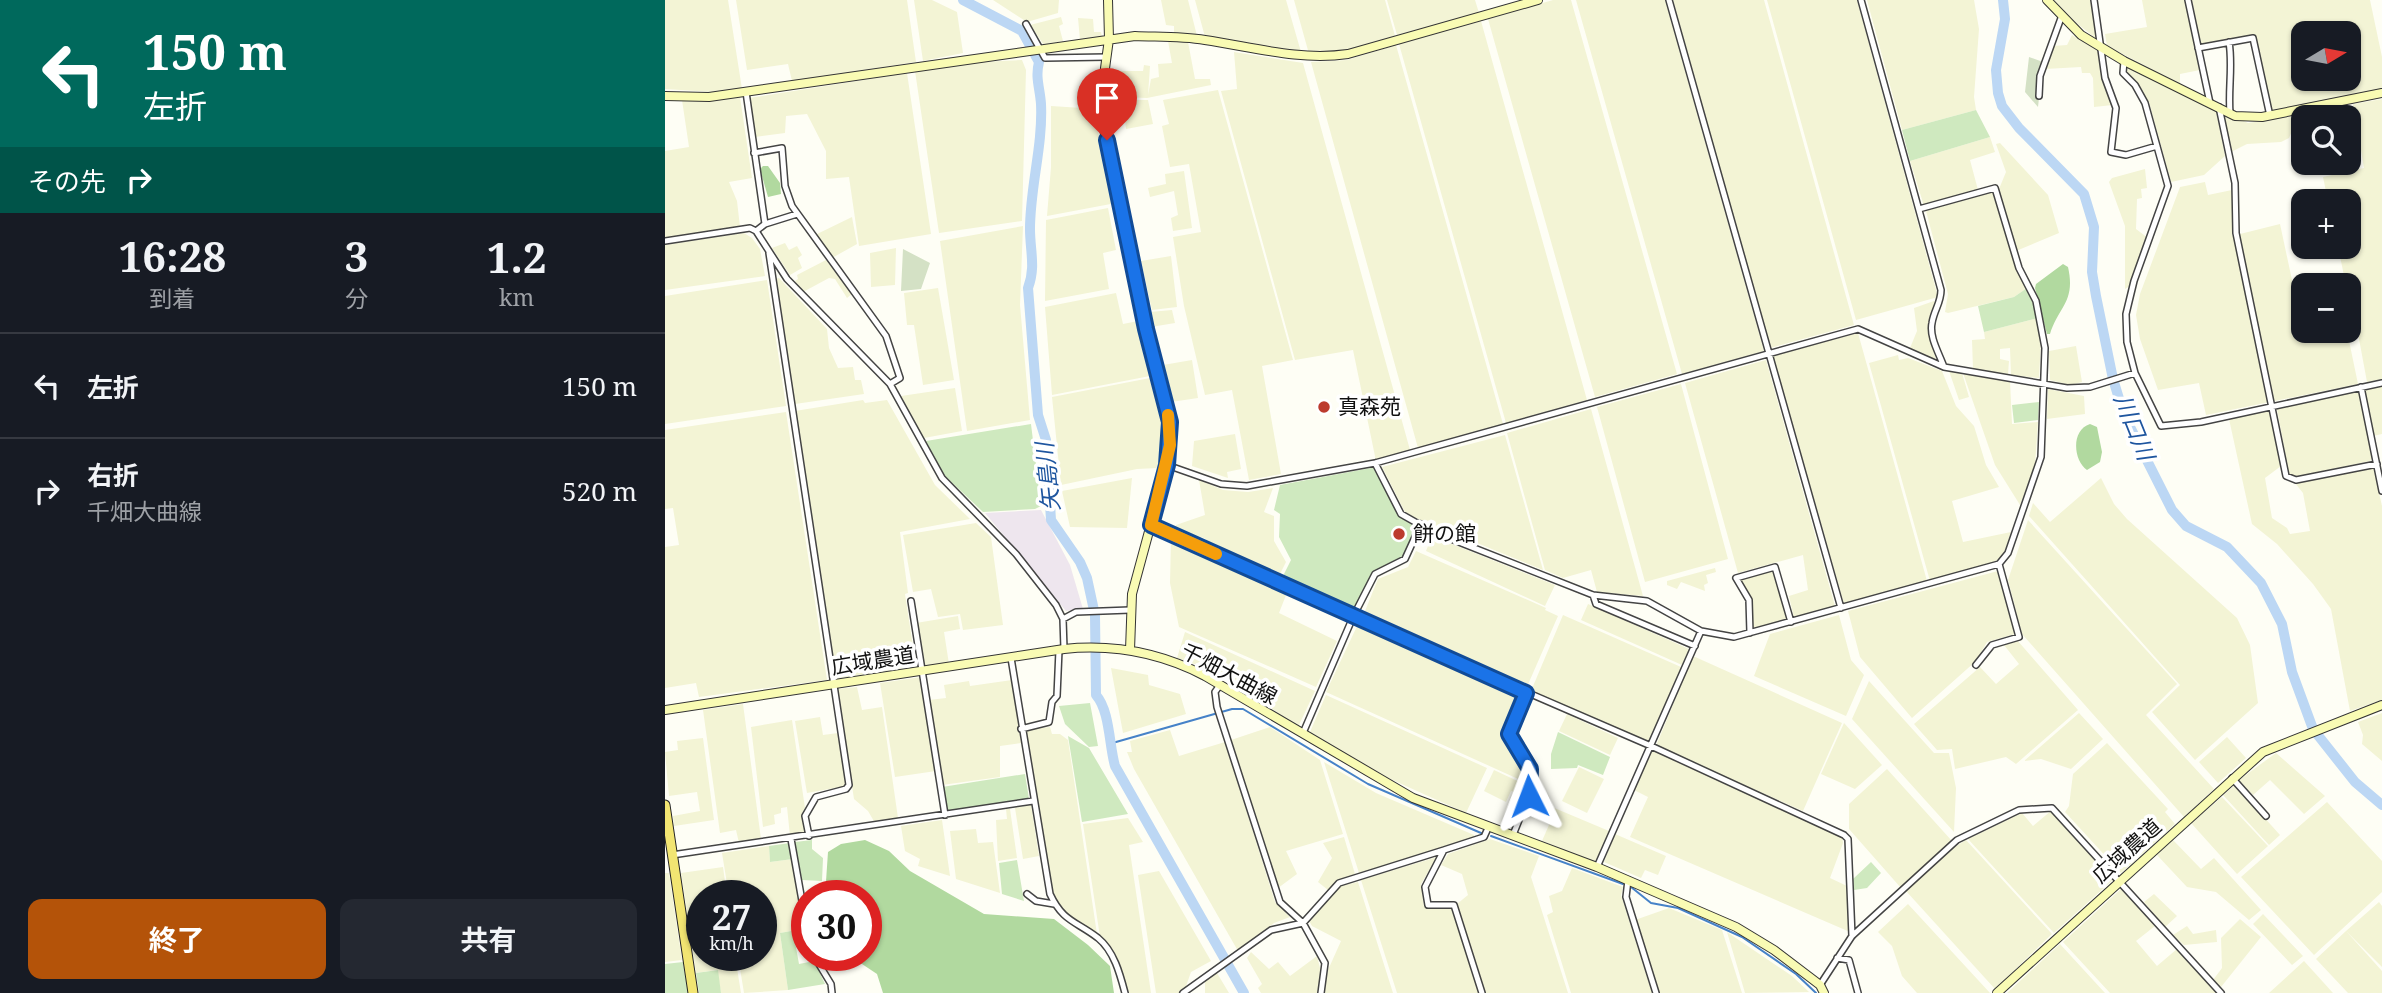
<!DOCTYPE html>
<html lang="ja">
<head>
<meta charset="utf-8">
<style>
	:root { --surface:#171b24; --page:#242831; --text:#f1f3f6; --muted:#9ea1a6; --line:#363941; --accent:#b45309 }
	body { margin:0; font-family:"Noto Serif","Noto Sans JP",serif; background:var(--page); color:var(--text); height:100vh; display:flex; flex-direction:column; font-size:26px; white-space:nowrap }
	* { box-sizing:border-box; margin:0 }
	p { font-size:23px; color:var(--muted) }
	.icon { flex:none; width:38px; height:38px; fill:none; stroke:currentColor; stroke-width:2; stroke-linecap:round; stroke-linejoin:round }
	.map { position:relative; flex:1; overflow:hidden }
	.drawer { display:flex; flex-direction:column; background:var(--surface); width:665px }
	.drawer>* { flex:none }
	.hud { background:#00695c; color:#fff; overflow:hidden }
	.needle { width:46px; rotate:80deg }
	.fabs { position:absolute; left:1626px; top:21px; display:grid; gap:14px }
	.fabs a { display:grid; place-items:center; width:70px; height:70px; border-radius:14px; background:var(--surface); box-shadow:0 2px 5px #0004; font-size:35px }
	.speed { position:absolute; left:21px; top:880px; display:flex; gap:14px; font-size:35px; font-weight:700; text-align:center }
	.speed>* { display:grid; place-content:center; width:91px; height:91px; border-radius:50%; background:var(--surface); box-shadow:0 2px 5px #0004; line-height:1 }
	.speed small { font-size:18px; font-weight:400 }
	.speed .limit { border:10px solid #d22; background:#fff; color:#111 }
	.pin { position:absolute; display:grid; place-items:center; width:60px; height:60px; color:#fff; margin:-72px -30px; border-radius:50% 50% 50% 0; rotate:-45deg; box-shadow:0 0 7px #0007 }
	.pin .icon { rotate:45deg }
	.me { position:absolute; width:77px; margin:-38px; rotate:357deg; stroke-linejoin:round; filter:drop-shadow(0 0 5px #0008) }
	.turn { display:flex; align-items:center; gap:24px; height:147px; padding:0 28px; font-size:32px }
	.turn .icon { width:91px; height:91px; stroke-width:2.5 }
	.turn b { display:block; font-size:49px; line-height:60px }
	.then { display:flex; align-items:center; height:66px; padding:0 28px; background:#0003; gap:14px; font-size:26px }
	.eta { display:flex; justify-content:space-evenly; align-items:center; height:119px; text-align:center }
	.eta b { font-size:42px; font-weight:700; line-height:49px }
	.primary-button { display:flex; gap:14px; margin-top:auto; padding:14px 28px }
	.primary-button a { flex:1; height:80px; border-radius:14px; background:var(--accent); color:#fff; font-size:28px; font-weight:700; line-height:80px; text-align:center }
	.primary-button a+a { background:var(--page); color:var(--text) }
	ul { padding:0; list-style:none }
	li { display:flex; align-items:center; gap:21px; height:105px; padding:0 28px; border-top:2px solid var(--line) }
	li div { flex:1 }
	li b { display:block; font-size:26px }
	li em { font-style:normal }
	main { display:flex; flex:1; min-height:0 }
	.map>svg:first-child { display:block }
	.industrial { fill:#eee6ee }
	.farmland { fill:#f3f4d5; fill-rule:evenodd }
	.green { fill:#cfe9bf }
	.forest { fill:#b1d99f }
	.cemetery { fill:#d4e1c5 }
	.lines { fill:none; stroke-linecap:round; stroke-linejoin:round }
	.stream { stroke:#4682c8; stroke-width:2 }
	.river { stroke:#bcd7f4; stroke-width:10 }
	.street-casing { stroke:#444; stroke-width:8 }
	.secondary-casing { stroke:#333; stroke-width:10 }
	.primary-casing { stroke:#222; stroke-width:11 }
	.street { stroke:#fff; stroke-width:5 }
	.secondary { stroke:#f9fbb4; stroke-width:8 }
	.primary { stroke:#f2e572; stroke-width:9 }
	.route-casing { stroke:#114b97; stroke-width:18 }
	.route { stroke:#1a73e8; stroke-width:12 }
	.slow { stroke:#f59e0b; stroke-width:12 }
	.poi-dot { fill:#bc3b2e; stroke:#fff; stroke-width:2.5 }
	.labels { text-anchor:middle; stroke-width:7; stroke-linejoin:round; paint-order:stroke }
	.poi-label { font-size:21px; fill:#111; stroke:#fff; text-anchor:start }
	.street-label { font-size:21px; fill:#111; stroke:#fff }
	.water-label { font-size:23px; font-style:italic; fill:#1e559f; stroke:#fff }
</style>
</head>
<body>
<main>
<section class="drawer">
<div class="hud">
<div class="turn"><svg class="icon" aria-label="left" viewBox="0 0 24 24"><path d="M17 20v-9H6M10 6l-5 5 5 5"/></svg><div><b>150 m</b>左折</div></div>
<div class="then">その先<svg class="icon" aria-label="right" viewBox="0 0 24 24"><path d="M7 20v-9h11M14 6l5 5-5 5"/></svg></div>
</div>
<div class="eta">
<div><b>16:28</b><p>到着</p></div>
<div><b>3</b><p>分</p></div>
<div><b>1.2</b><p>km</p></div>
</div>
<ul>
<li><svg class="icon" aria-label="left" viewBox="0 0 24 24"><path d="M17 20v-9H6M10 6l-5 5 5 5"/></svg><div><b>左折</b></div><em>150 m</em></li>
<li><svg class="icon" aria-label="right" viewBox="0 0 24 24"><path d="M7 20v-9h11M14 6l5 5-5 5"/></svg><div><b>右折</b><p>千畑大曲線</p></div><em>520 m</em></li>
</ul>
<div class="primary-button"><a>終了</a><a>共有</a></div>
</section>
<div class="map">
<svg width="1717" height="993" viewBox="0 0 1717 993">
	<rect width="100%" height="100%" fill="#fefef5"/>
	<path class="industrial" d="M376 510 405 565 418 609 401 611 320 513Z"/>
	<path class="farmland" d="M0 0H63L77 89 48 92 0 89Z
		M71 0H242L251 62 127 81 123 64 82 70Z
		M249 0H267L292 12 298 53 258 61Z
		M328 0H394L393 13 362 22Z
		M496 0H523L532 36 509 33V26L501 25Z
		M530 0H621L636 52 540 37Z
		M629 0H720L730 36 681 50 644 54Z
		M722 0H810L814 13 732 35Z
		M888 0H906L1012 374 930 397 823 19Z
		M911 0H1000L1099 351 1017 374Z
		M1008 0H1099L1189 325 1105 348Z
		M1102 0H1192L1273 297 1191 320Z
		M1202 0H1309L1314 29 1309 97 1311 110 1237 130Z
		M1388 0H1427L1433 40 1397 12Z
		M1477 0H1521L1535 70 1515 74V84L1442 46 1440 34 1482 27Z
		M1527 0H1705L1717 57V90L1606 112 1590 35 1536 45ZM1638 33H1684V79H1638Z
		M396 17 398 24 394 26 398 41 379 45 365 25Z
		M413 18 428 19 429 32H436L437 37 415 40Z
		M816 21 922 400 841 423 734 44Z
		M1407 35 1435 52 1448 105 1429 107 1428 78 1425 73H1417L1416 67 1380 69 1388 46 1402 45Z
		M503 41 523 42 530 79H545L546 85 482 98 458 97 451 71H478L479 65 485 66 483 95 486 79 494 77 493 64 507 63Z
		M731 45 838 424 753 448 646 62 682 60Z
		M569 52 638 63 745 450 711 461 688 350 630 360 556 91 572 89Z
		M357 60 361 70 357 221 274 233 250 71 314 62Z
		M1463 67 1551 110 1560 156 1539 175 1506 182 1484 102 1461 72Z
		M242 73 266 234 194 246 184 177 161 179V151L142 114 121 116 120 133 90 137 84 98Z
		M553 90 628 360 597 366 616 474 584 480 567 390 540 395 519 306 508 237 536 232 524 164 505 167 497 126 504 124 498 100Z
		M75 97 87 178 64 182 72 201 75 227 0 238V151L24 147 17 100 47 101Z
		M1717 99V379L1702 382 1684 285H1681L1673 247H1684V201H1663L1658 177 1699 168 1688 104Z
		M458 100H483L488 124 461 129Z
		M430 103 432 129 451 203 382 216 386 167V106L417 108Z
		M1557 111 1583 123 1634 115 1624 138 1616 142 1582 144 1566 152Z
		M1325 137 1330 152 1305 160 1313 190 1259 206 1245 161Z
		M1335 143 1383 195 1394 233 1351 251 1334 189 1341 172 1331 144Z
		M1480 169 1482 188 1476 189 1477 198 1472 199 1471 229 1483 238 1465 286 1460 289V226L1444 182 1447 178Z
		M519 171 527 228 508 231 506 218 513 215 509 191 485 197 483 188 501 184 500 174Z
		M1540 182 1543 195 1567 190V236L1615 224 1630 294 1638 293V331H1682L1693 384 1541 415 1534 383 1493 390 1475 339 1471 315 1475 294 1515 187Z
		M1329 192 1351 270 1362 288 1349 297 1283 313 1280 312 1283 294 1261 211Z
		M443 208 451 250 438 253 444 289 380 301 381 220Z
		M187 217 192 244 167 258 150 235Z
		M358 226 355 305 365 420 302 431 275 241Z
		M79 233 87 238 95 249 100 276 0 290V245Z
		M120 243 124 250 132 246 137 255 133 258 137 268 125 275 107 248Z
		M231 248 230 285 206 287 205 253Z
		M506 256 512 307 487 310 476 261Z
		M161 260 187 294 182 298 170 279 164 278 138 292 130 281 133 279 132 275Z
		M114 278 162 329 164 348 173 368 188 367 190 380H196L199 394 130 404 110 279Z
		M102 280 121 406 0 424V296Z
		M273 288 289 380 258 385 249 325H242L239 293Z
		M451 293 458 324 473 321 485 376 387 395 380 307Z
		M1269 301 1272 304 1265 316 1264 334 1271 360 1245 348 1252 331 1249 308Z
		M507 310 510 323 486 327 485 312Z
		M1373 318 1376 340 1374 378 1346 375 1345 348 1335 349V359L1344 361 1343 374 1308 369 1307 340 1320 339 1319 332Z
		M1193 333 1262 581 1179 604 1108 356Z
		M1411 346 1417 382 1405 385 1385 380 1384 351Z
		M1233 355 1234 360 1243 358 1277 371 1291 406 1309 426 1321 465 1334 487 1287 501 1298 542 1346 532 1338 556 1326 564 1265 581 1204 363Z
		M527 360 533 398 506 402 498 365Z
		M1101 360 1170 606 1129 618 1124 596 1143 590 1138 555 1073 573 1020 383Z
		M1284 371 1297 373 1304 397 1294 400Z
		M1298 373 1345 381 1347 424 1373 422 1370 465 1355 505 1330 465Z
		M485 378 499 426 493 468 472 469 396 485 387 397Z
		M1016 384 1063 559 980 582 932 407Z
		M1717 386V434L1704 437 1707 458 1705 461 1630 477 1624 474 1612 409Z
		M290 388 297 431 259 438 236 396Z
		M1383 389 1419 396 1420 414 1382 419Z
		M198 400 200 403 222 400 270 485 305 519 235 532 243 593 240 594 251 666 170 679 130 411Z
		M926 409 978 596 932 592 926 570 898 578 880 570 842 433Z
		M1604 410 1616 466 1600 478 1607 518 1622 528 1625 534 1645 531 1638 493 1630 483 1708 467 1717 506V700L1685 711 1666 609 1648 584 1612 544 1587 524 1564 419Z
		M121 412 162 680 34 697 31 683 0 688V547L14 545 8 508 0 509V430Z
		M570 434 576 469 562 472 563 478 527 466 529 441Z
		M840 435 878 570 741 514 717 467Z
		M467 478 462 528 405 527 397 491Z
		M1436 478 1449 504 1462 519 1572 618 1585 645 1593 703 1530 760 1487 712 1515 685 1364 516 1368 503 1385 522Z
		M534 480 558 490 583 492 608 488 599 512 609 516V541L621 562 613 578 538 546 541 539 536 537 534 543 509 531 511 525 540 515Z
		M1363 520 1512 684 1481 715 1549 789 1519 817 1357 634 1343 580Z
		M311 523 326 537 338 625 298 630 295 614 273 617 266 589 248 592 238 535Z
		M767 536 890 585 880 606 761 551Z
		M506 539 623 590 614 613 672 641 651 687 514 627 505 583Z
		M751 551 881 608 880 610 893 616 861 689 698 616 713 579 743 567Z
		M1050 568 1051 572 1041 575 1043 583 1039 585 1040 591 1016 582 1012 589 1002 585V581Z
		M1108 570 1122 619 1088 629 1087 599 1075 579Z
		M1333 571 1350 634 1322 642 1311 661 1247 718 1195 657 1183 611Z
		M923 604 1024 649 1017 665 916 620Z
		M898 615 1016 667 984 743 866 691Z
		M1174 615 1186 660 1199 675 1181 716 1089 676 1105 634Z
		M293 616 295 629 279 632 284 664 258 668 251 623Z
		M694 622 847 689 845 693 857 698 842 731 841 740 859 763 862 783 661 692Z
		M520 632 650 691 633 727 558 674 512 658Z
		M1352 640 1413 710 1351 764 1341 757 1290 769 1287 749 1272 750 1249 724 1315 667 1331 684 1354 664 1339 645Z
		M1028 656 1177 723 1138 811 991 746Z
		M446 668 483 675 484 685 515 694 521 714 458 733Z
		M256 677 271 771 230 777 215 683Z
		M347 680 356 743 335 746V777L277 785 264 700 281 698 279 685 304 681 305 686Z
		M1204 681 1269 753H1284L1291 788 1289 832 1187 719Z
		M192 687 197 710 217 707 233 818 210 823 203 811 189 799 172 689Z
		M661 695 822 768 801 813 712 773 645 732Z
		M78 704 96 839 74 843 71 830 55 833 38 710Z
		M1414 713 1438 739 1406 769 1376 759 1359 761Z
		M1717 713V761L1697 744 1698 735 1693 722Z
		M902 714 953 738 945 755 894 731Z
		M155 717 158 735 173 733 181 786 142 793 130 721Z
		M127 720 140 808 137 813 140 834 125 836 122 807 116 808V813L109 815 110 824 98 827 86 727Z
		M1179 723 1217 765 1190 789 1156 774Z
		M385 727 387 734H395L403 740 432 934 395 910 386 888 361 730Z
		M605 727 655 760 678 834 621 851 632 874 613 888 566 740Z
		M505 730 514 756 560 742 610 902 625 917 609 923 573 951 469 769 462 752H467L465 741Z
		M1562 737 1581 758 1553 783 1534 762Z
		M38 738 49 820 9 826 8 816 35 811 32 792 4 796 0 752 13 750 12 741Z
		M1442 743 1503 809 1500 812 1510 824 1456 873 1400 812 1404 806 1408 774Z
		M987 750 1177 836 1178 843 1165 878 1182 886 1185 932 965 837 983 797 969 790Z
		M1611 753 1660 796 1639 814 1605 780 1588 795 1574 780Z
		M659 762 711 793 809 835 810 838 694 873Z
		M914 767 939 779 922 813 897 801Z
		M1222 769 1287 841 1236 888 1184 829V804Z
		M829 770 861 785V796L846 791 841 802 819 791Z
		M1570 785 1615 835 1604 845 1558 795Z
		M1557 797 1603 846 1572 874 1526 823Z
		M868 799 944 831 931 863 877 841 887 818 864 808Z
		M1662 802 1717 861V892L1649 955 1576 877Z
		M366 805 374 856 358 859 350 808Z
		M341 809H345L352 858 333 861 331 820 342 819Z
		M1387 810 1449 879 1389 933 1303 839 1357 813 1368 826Z
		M463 818 478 842 464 845 486 993H464L453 960 435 937 418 824Z
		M277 820 285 876 253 866 255 859 240 851 236 826Z
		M311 829 313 843 328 842 335 893 291 879 285 831Z
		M950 834 1001 856 993 875 980 870 976 878 939 862Z
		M679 837 690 874 674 880 663 890 653 882 667 858 658 843Z
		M825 839 874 856 866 877 903 993H820L792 904 803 895 797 874 776 865 783 854Z
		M1301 840 1387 934 1330 989 1241 891 1288 848Z
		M1508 840 1536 869 1549 858 1596 910 1584 920 1551 892 1522 887 1491 854Z
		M104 846 105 862 128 859 137 929 115 933 123 990 79 993 73 956H96V896H64L57 853Z
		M772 857 756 884 759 907 787 908 814 993H732L696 880Z
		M58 867 62 896H37V956H70L76 993H56L52 970 31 973 16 873Z
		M907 868 958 887 956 895 987 993H906L882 915 888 912 884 896 897 891Z
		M494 871 546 961 526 972 520 989 514 993H491L473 875Z
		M0 873H4L17 960 0 962Z
		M693 882 728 993H658L663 970 676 941 647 926 644 921 676 886Z
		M1457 888 1490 926 1471 941 1492 966 1512 949 1553 993H1445L1398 942Z
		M1489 894 1512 916 1500 927 1479 902Z
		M1714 902 1717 906V967L1681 931Z
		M1243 904 1325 993H1252L1237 976 1227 946 1213 932Z
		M1004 908 1057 930 1077 993H994L970 920Z
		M1598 914 1638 956 1627 965 1588 924Z
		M1575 919 1596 937 1556 987 1548 980 1557 968 1556 938Z
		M1522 926 1528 934 1551 930 1552 942 1519 945 1508 935Z
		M1681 931 1717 971V993H1683L1651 959Z
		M1062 932 1127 976 1144 992 1080 993Z
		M1395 944 1440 993H1342Z
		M586 952 604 969 613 962 625 976 652 956 656 972 652 993H596L593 988 597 984 582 958Z
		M1639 961 1668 993H1604Z
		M552 973 564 993H540V979Z"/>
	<path class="green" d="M1311 110 1325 137 1245 161 1237 130Z
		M1362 288 1373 318 1319 332 1313 306 1349 297Z
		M1374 402 1373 420 1349 423 1347 405Z
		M366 424 376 506 370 509 318 512 279 475 261 441Z
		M711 467 733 515 751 525 738 556 707 572 689 612 616 580 626 560 614 537 615 514 609 510 615 485Z
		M425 703 433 746 424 747 400 724 394 706Z
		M893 732 945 757 938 775 913 765 912 768 886 769V754Z
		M403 736 424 748 463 814 417 822Z
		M360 774 364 799 281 813 277 787Z
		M147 840V849L158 858 157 881 137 880 130 842Z
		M125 843 128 859 105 862 104 846Z
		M352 860 359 901 337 894 334 863Z
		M1206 862 1216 873 1202 888 1189 890 1188 879Z
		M137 929 141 940 130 942 134 964 149 961 160 984 123 990 115 933Z
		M18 962 23 993H0V964Z
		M53 970 56 993H34L31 973Z"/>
	<path class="forest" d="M98 166H103L115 183 116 194 103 197 95 169Z
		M1398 264 1403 267C1411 302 1393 307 1385 334H1382L1370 288 1371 284Z
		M1425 424 1432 427 1437 452 1435 462 1422 470C1408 460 1406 430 1425 424Z
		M200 840 224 851 245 871 319 914 389 919 423 945 445 966 449 993H218L212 974 185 956H201V896H160L163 852 176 844Z"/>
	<path class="cemetery" d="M1364 57 1378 62 1373 107 1360 92Z
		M238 249 265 263 256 289 236 291Z"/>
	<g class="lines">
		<path class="stream" d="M444 744 567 709H578L703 784 816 833
			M826 836 958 884
			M966 887 986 903 1013 908 1077 937 1131 974 1151 993"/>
		<path class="river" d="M298 0 357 31 374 62C370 78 375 88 376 104 378 146 365 187 365 229 365 251 371 267 363 288L373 415 381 440 386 520 415 562 422 578 430 615 431 695C445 711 444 745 450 766L579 993
			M1338 0 1340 19 1331 70 1333 93 1337 106 1354 128 1419 194 1429 227 1427 272 1431 296 1448 379 1459 415 1507 510 1521 526 1562 547 1596 583 1617 624 1627 672 1648 729 1690 782 1717 805"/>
		<defs>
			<path id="street" d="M1004 0 1176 608
				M1196 0 1276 290C1276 303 1269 310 1267 323 1264 337 1274 353 1279 367
				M1429 0 1440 78 1451 108 1446 152 1461 155 1492 146
				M1523 0 1545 103
				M361 24 380 58 442 57
				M1564 42C1568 65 1563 89 1565 113
				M1533 48 1588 38 1605 116
				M1459 61 1458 73 1470 85 1480 103 1503 186 1469 281 1461 314 1462 342 1470 373 1496 426 1536 422 1717 383
				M81 92 100 224 91 231
				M1374 96 1375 76 1396 18
				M1554 107 1570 183 1571 233 1621 476 1631 480 1712 464
				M89 153 117 148 120 186 127 206 221 336 235 378 225 384
				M100 224 132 214
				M0 241 85 228 91 231 122 279 225 384 277 478 351 554 391 605 398 619 399 649
				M104 253 184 785 181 789 151 797 140 816 144 836
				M1696 387 1717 491
				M710 463 736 514 766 531 928 595 982 601 1036 631 1069 637 1334 564 1343 553 1376 457 1380 348 1371 301 1354 268 1330 188 1254 209
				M502 465 556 484 582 486 710 463 1193 329 1279 367 1402 388 1425 387 1470 373
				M486 525 688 617 710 574 740 559 756 524
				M928 595 931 604 1030 646
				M246 601 280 815
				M398 619 411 612 465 610
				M1085 633 1084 600 1071 578 1110 567 1126 622
				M346 658 385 894C398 922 411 921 433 938 449 951 455 974 460 993
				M1311 665 1327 645 1354 637 1334 564
				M555 685 550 692 552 707 615 902 638 923 660 963 656 993
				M356 729 384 722 387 702 392 696 394 650
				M638 733 688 617 986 746 1179 835 1183 839 1187 936
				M1567 778 1601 816
				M848 835 866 790 862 762 844 734 861 693
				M126 839 142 929
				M7 855 368 801
				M932 867 1036 631
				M963 880 961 897 991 993
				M362 894 371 901 389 904
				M149 956 166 984 167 993
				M1172 958 1184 960 1193 993
				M1155 985 1187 936 1292 840 1354 810 1387 808 1556 993
				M518 993 606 930 638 923 674 883 779 850
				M817 993 789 905H763L760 887 779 850 819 837 824 826"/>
			<path id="secondary" d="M443 0 444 39 435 105 437 120 506 435 502 465 467 594 465 650
				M1382 0 1416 35 1459 61 1570 116 1597 117 1717 93
				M0 96 44 97 470 36C493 37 516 36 540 40 588 47 634 61 683 54L873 0
				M0 710 399 649C448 644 496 653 540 676L748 798 932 867 1071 927 1109 950 1155 985 1159 993
				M1332 993 1598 752 1717 705"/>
			<path id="primary" d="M0 805 28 993"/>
		</defs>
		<use href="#street" class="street-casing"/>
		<use href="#secondary" class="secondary-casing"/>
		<use href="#primary" class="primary-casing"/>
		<use href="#street" class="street"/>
		<use href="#secondary" class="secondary"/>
		<use href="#primary" class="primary"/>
	</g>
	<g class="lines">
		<defs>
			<path id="route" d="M442 140 481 329 505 422 502 465 486 525 861 693 844 734 865 769 864 796"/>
		</defs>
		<use href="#route" class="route-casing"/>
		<use href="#route" class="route"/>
		<path class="slow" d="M503 415 505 445 486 525 551 554"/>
	</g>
	<g class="poi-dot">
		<circle cx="659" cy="407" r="7"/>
		<circle cx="734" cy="534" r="7"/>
	</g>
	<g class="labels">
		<g class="poi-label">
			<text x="673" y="414">真森苑</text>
			<text x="748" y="541">餅の館</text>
		</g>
		<g class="street-label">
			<text transform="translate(208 661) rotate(-9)" y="7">広域農道</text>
			<text transform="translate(564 674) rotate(28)" y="7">千畑大曲線</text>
			<text transform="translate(1462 851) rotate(-42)" y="7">広域農道</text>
		</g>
		<g class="water-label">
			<text transform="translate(1469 427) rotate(68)" y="8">川口川</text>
			<text transform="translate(383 477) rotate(-96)" y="8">矢島川</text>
		</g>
	</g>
</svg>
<div class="fabs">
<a><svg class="needle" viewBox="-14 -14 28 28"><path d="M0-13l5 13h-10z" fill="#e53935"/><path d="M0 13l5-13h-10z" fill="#9ea1a6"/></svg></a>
<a><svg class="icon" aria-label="search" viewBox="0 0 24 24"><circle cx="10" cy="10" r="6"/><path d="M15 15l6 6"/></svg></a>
<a>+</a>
<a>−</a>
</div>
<div class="speed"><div>27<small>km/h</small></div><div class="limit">30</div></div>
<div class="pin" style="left:442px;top:140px;background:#d93025"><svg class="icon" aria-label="arrive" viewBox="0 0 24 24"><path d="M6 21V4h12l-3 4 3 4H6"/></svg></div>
<svg class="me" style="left:864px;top:796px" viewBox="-20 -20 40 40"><path d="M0-17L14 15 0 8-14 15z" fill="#1a73e8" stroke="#fff" stroke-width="4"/></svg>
</div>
</main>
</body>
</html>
